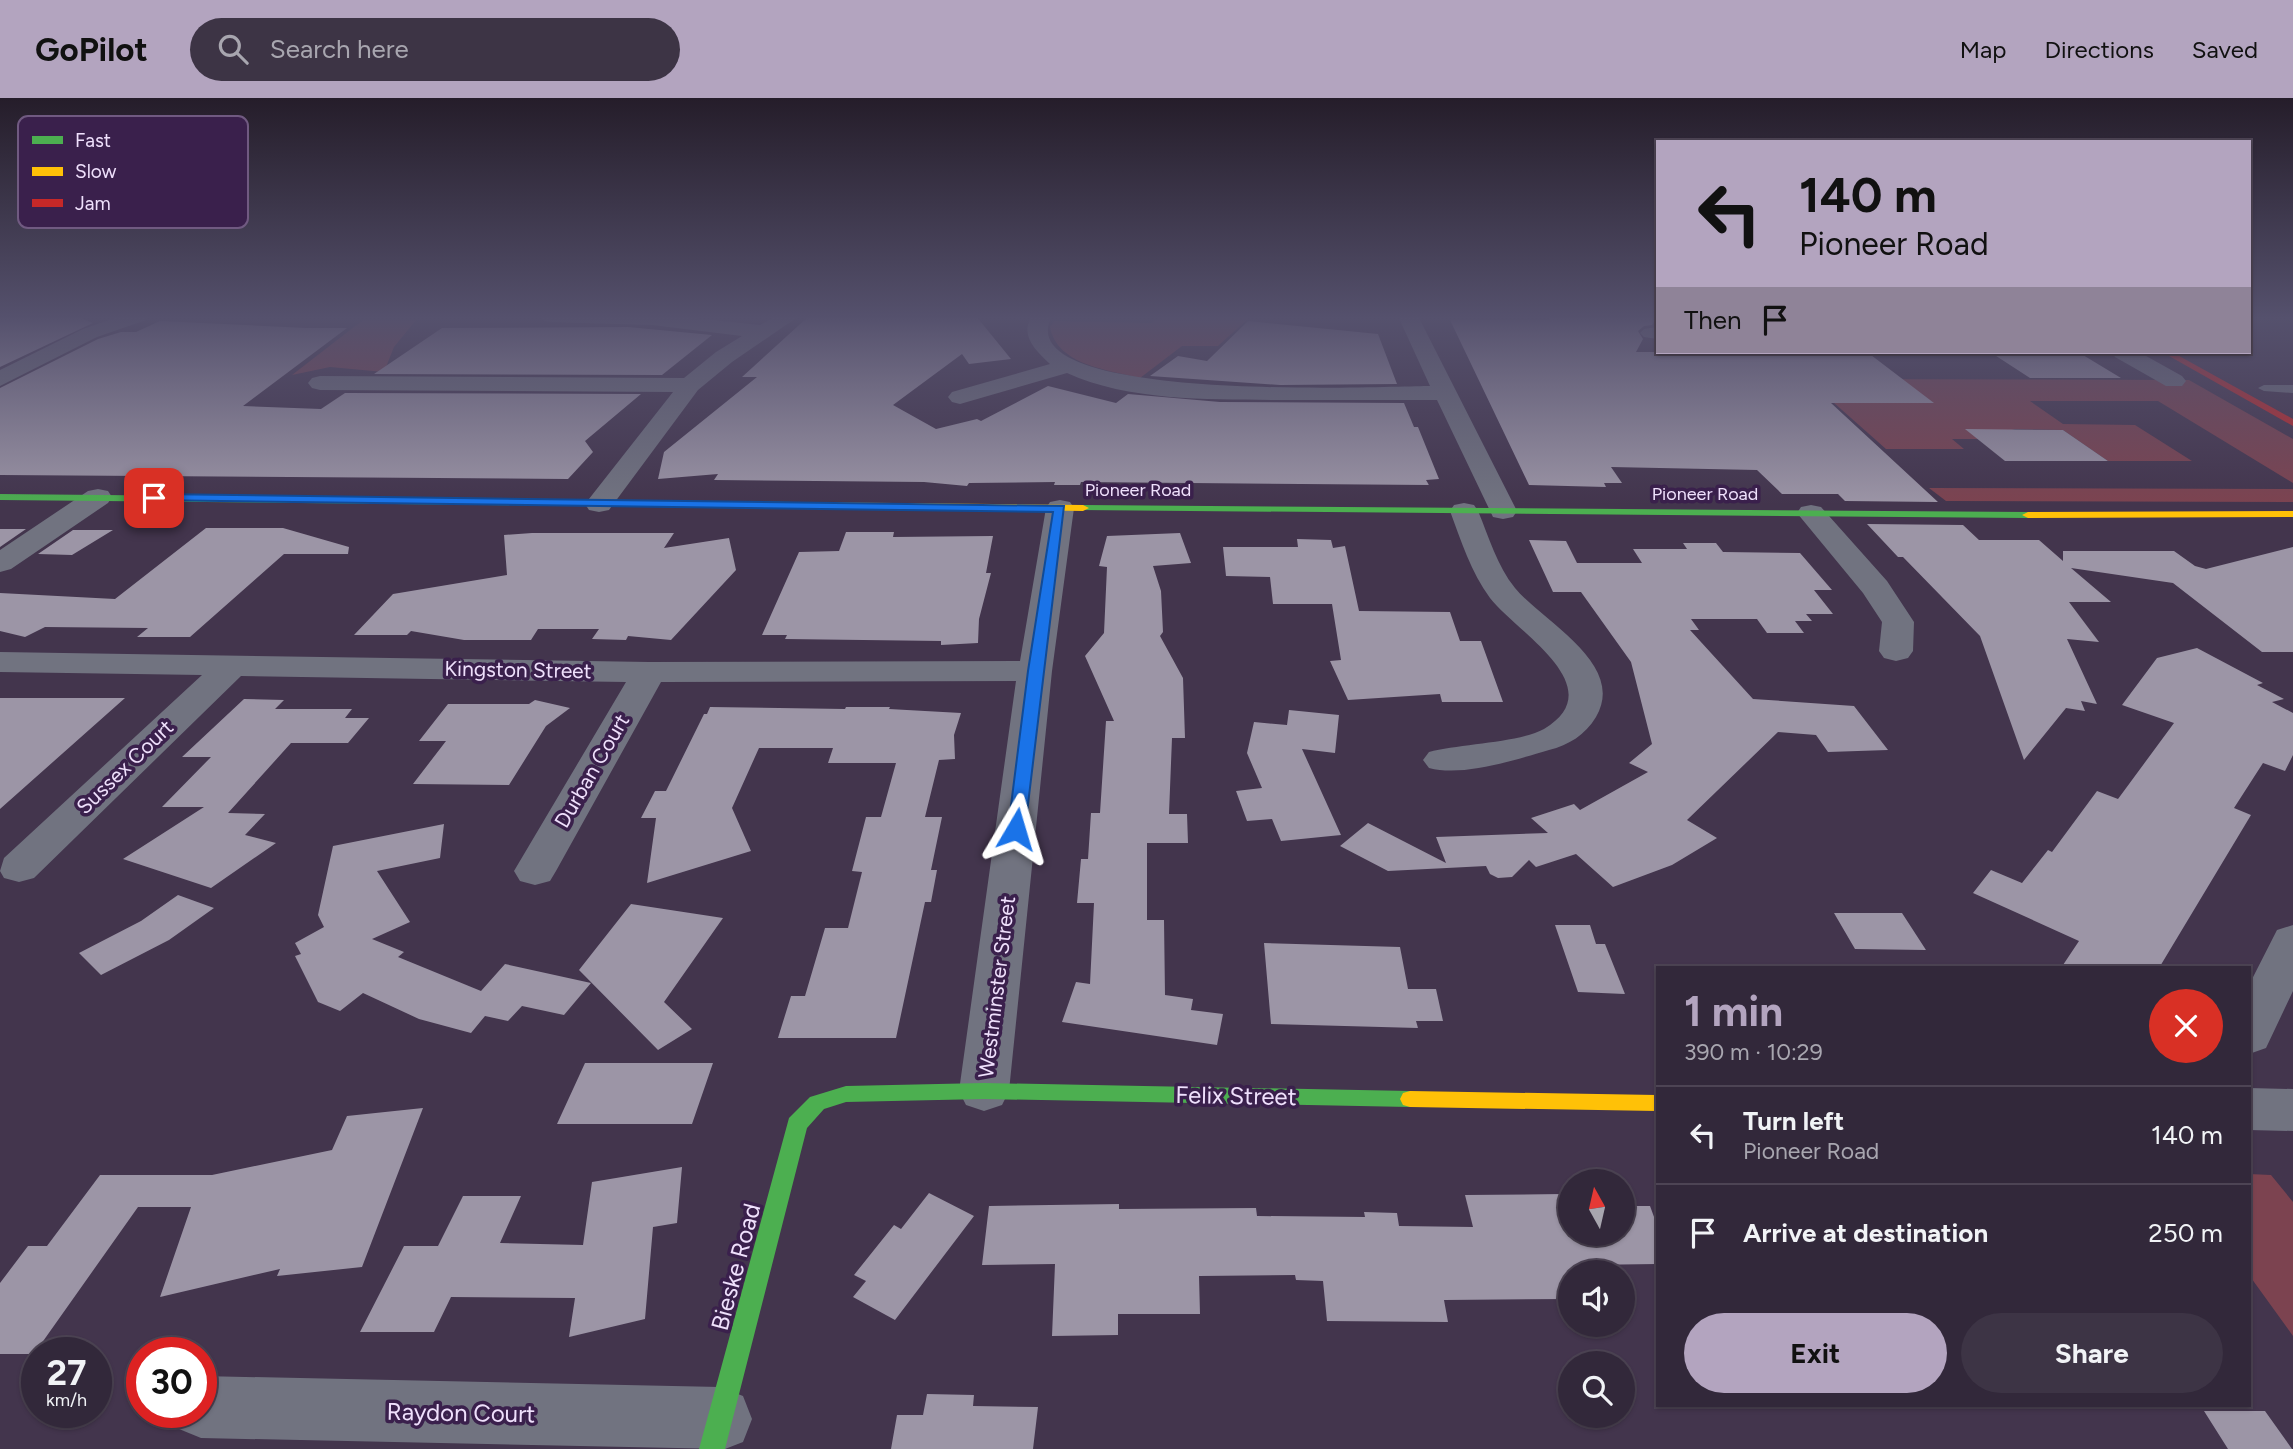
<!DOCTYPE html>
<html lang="en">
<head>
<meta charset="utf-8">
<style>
	:root { --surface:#32283a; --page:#3d3445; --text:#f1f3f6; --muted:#a8a6af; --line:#4d4454; --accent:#b3a4bf }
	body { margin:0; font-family:Figtree,sans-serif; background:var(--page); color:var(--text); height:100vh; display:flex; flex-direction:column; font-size:26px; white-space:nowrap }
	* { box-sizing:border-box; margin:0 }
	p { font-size:23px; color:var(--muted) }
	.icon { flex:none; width:38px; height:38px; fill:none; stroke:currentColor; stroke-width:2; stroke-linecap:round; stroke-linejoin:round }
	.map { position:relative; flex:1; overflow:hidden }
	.sheet { position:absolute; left:1656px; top:868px; width:595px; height:441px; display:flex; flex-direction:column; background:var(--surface); border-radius:0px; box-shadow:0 2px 5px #0004,0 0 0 2px var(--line) }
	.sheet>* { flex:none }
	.hud { position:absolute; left:1656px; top:42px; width:595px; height:214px; border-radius:0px; box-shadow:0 2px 5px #0004,0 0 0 2px var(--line); background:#b3a4bf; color:#111; overflow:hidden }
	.needle { width:46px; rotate:352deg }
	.fabs { position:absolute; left:1558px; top:1071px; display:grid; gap:14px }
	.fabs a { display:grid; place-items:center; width:77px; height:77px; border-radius:50%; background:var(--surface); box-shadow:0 2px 5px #0004,0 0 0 2px var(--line); font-size:35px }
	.speed { position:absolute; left:21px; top:1239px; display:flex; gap:14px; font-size:35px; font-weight:700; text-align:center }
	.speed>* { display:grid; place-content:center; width:91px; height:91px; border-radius:50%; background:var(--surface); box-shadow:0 2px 5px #0004,0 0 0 2px var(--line); line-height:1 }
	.speed small { font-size:18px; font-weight:400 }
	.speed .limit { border:10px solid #d22; background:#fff; color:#111 }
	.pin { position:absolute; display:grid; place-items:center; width:60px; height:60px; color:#fff; margin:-30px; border-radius:14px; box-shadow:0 4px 10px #0006 }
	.me { position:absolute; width:77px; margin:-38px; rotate:7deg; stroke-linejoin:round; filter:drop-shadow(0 0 5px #0008) }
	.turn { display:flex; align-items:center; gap:24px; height:147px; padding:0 28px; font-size:32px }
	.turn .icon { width:91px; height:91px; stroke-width:2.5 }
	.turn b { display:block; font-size:49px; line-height:60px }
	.then { display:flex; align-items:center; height:66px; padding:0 28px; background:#0003; gap:14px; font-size:26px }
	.round { display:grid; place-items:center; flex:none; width:74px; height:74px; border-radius:37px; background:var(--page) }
	.overview { display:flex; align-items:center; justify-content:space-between; height:119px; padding:0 28px }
	h1 { font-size:42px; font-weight:700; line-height:52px; color:var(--accent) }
	.button { display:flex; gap:14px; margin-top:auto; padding:14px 28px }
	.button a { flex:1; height:80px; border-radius:42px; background:var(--accent); color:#111; font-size:28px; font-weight:700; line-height:80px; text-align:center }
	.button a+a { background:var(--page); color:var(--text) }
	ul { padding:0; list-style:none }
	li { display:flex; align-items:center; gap:21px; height:98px; padding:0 28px; border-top:2px solid var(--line) }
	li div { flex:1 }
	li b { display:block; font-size:26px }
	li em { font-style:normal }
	header { display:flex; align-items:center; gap:42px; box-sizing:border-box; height:98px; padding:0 35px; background:var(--accent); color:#111 }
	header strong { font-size:33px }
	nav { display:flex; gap:38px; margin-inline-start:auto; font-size:24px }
	.search { width:490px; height:63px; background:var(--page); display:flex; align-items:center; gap:18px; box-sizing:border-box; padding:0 24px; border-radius:38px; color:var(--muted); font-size:26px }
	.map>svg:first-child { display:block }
	.green { fill:#7c4350 }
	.building { fill:#9c95a6 }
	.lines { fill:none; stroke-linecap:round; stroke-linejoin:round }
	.lane { fill:#717380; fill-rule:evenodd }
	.street { fill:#717380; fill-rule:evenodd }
	.fast { fill:#4caf50; fill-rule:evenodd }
	.slow { fill:#ffc107; fill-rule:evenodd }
	.jam { fill:#c62828; fill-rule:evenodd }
	.route { fill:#1a73e8; stroke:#114b97; stroke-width:2 }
	.labels { text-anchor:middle; stroke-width:7; stroke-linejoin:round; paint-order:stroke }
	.far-street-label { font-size:18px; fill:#efe0fc; stroke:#3a204c }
	.street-label { font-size:21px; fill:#efe0fc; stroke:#3a204c }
	.near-street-label { font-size:24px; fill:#efe0fc; stroke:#3a204c }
	.key { fill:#3a204c; stroke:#705a81; stroke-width:2 }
	.key-label { font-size:19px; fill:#efe0fc }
</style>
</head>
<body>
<header>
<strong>GoPilot</strong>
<div class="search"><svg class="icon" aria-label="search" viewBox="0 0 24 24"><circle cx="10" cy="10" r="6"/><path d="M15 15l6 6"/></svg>Search here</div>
<nav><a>Map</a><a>Directions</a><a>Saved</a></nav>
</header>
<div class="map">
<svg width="2293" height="1351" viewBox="0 0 2293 1351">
	<rect width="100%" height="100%" fill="#43354d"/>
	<path class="green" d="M1161 218H1251L1218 248H1182L1140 280C1108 272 1057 267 1050 229L1054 223 1151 225Z
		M363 222H416L394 249 384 274 330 269 292 277Z
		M1807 281 2189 282 2293 341V385L2158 303H2030L2063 326 2135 327 2192 363H2108L2063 332 2015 331 1980 341H1952L1964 351H1886Z
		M1929 390 2293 391V404L1946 403Z
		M2249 1076 2271 1077 2293 1104V1238L2249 1177Z"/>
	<path class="building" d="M0 218H77L93 225 0 269Z
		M809 218H976L1011 261 969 266 962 256 893 307 936 331 977 321 981 323 1048 288 1116 305 1128 296 1220 304 1404 305 1414 329H1418L1439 381 1426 382 1429 387 1081 384 1080 387H1054L1055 384 969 385 967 388 924 384 714 382 718 376 658 381 664 354 757 279H742Z
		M1547 218H1657L1652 227 1644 228 1638 233 1643 241 1636 254H1867L1934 305H1831L1938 404 1845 403 1838 396H1782L1757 372 1611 369 1622 385H1604L1606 389 1529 387 1450 222H1550Z
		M160 223 306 230H347L243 308 321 311 345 295 641 296 585 343 593 354 568 381 0 377V290L98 241 121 234H136Z
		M1248 223 1378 236 1397 286 1280 287 1150 278 1178 258 1207 263Z
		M628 229 712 237 662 277 374 276 442 230Z
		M1990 254H2078L2121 280H2030Z
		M1965 331 2063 332 2108 363H2005Z
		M1867 426 1963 427 1979 442H2039L2063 463V453H2174L2195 468 2206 471 2293 449V554H2262L2173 485 2071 470 2111 504H2069L2099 544 2067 541 2097 606 2081 603 2085 613 2066 610 2024 662 1980 538 1903 459H1898Z
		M206 430H283L349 449 348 456H284L190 539H137L148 530 45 529 25 539 0 533V495L115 501Z
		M0 431H26L0 449Z
		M73 432H113L72 457 38 456Z
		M846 434H894L893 439 993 438 986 475H991L979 521 978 545 941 547V543L785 541 787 537H762L799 454 839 453Z
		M532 435H674L664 450 729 440 736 472 671 542 628 538 626 542 592 541 599 531H538L531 542H464L411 533 407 537H354L393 496 507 477 504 437Z
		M1180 435 1191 465 1153 468 1161 493 1163 534 1160 538 1183 580 1185 640H1172L1169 716H1187L1188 745H1147V822H1164L1165 897 1193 901 1191 912 1223 916 1217 947 1062 924 1076 884 1090 886 1094 805H1077L1081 761H1088L1091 715H1100L1106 623H1114L1085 558 1104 535 1107 469 1099 468 1107 438Z
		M1297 441 1331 442 1333 450 1345 448 1359 513 1450 514 1460 543H1481L1503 604H1442L1440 596 1348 602 1330 563 1341 562 1332 506H1273L1270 479 1226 478 1223 449H1298Z
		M1529 442 1566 443 1577 465H1642L1633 451H1687L1683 445H1716L1723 454 1800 455 1832 492H1814L1833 516H1806L1812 523H1795L1804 535H1767L1757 521H1691L1699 532H1690L1753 601 1854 608 1888 652 1828 654 1816 637 1778 634 1687 722 1717 740 1672 767 1613 789 1576 756 1536 769 1529 762 1512 779 1498 780 1490 776 1486 768 1388 773 1340 748 1368 725 1446 765 1436 739 1548 735 1531 720 1574 706 1580 712 1648 674 1629 665 1652 646 1631 564 1581 494H1553Z
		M2197 550 2263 585 2257 587 2284 601 2272 604 2293 615V657L2285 673 2263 665 2234 710 2251 717 2159 870H2061L2079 843 1973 795 1991 772 2022 785 2048 752 2052 754 2097 693 2118 701 2174 625 2122 607 2157 560Z
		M0 600H125L0 711Z
		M244 601 284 602 275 611H352L345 620H369L348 645H291L228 715 265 716 245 737 276 745 211 790 123 761 204 709H162L211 659H182Z
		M535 602 570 610 546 628 509 687 413 686 446 643H419L448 606H529Z
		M710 609 845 611 846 609H890L889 611 961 615 954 637 955 661 939 662 925 719H942L931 772H937L931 804H925L896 940H778L791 898H805L825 830H848L862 774 852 773 866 719H881L896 665H828L833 650H759L732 710 751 753 647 785 656 720H641L655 693H666L704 616H707Z
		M1289 612 1339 617 1335 655 1302 651 1341 737 1281 743 1272 721 1247 723 1236 693 1262 690 1247 655 1254 624 1287 627Z
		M444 726 440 760 377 773 410 824 372 841 404 854 398 859 481 893 505 866 591 885 564 917 522 908 508 923 485 918 471 935 419 921 363 895 340 913 318 904 295 858 301 856 295 845 324 829 318 817 333 748Z
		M178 797 214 810 169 842 101 877 79 855 141 823Z
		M631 806 723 820 664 904 692 931 658 952 579 872Z
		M1834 815H1902L1926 852 1855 851Z
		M1555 827H1590L1596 846H1605L1625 896 1578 894Z
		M1264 845 1400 849 1408 891H1436L1443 923H1416L1418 930 1271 926Z
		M585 965H713L692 1026H557Z
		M423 1010 362 1169 277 1178 280 1171 160 1199 191 1109H138L34 1256H0V1185L28 1148H47L100 1077H212L332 1052 347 1018Z
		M682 1069 677 1125 653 1129 645 1221 569 1239 575 1200 451 1199 434 1234H360L404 1148H438L463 1098H521L500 1145 583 1147 592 1084Z
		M929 1095 974 1118 895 1222 853 1199 866 1183 854 1177 894 1127 901 1131Z
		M1563 1096 1570 1118V1136H1622V1108H1650L1657 1127V1166L1585 1167 1587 1174H1570V1201L1444 1202 1448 1224 1327 1223 1323 1183 1296 1182 1295 1177 1199 1178 1200 1216H1118V1237L1052 1238 1055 1166 982 1167 989 1108 1119 1106V1111L1256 1110 1257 1118 1365 1119 1364 1114 1397 1115 1399 1128 1473 1129 1465 1097Z
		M927 1296 974 1297 973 1308 1038 1309 1033 1351H891L897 1317H923Z
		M2204 1313H2265L2292 1351H2228Z"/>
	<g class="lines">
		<path class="lane" d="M2293 287V295L2264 293 2258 290 2264 287Z"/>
		<path class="street" d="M120 218H149L146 222 97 239 0 288V272L83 231Z
			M540 218H675L760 227 776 218H799L732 264 698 292 609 412 599 414 589 412 585 406 673 294 320 292 312 290 308 285 312 280 320 278 684 280 716 254 742 238 652 227 550 224 543 222Z
			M1032 218H1052C1004 307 1389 288 1430 288L1398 218H1418L1517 413 1513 419 1503 421 1493 419 1437 302C1382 302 1327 302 1272 302 1205 301 1129 303 1067 275L960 306 952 304 948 299 952 294 1050 266C1036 253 1019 237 1032 218Z
			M1657 229V241L1644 239 1640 235 1644 231Z
			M2112 254H2139L2182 278 2186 283 2182 288H2166L2115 259Z
			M98 391 108 393 112 399 108 405 11 471 0 474V452L88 393Z
			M1060 402 1070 404 1074 410 1052 573 1009 993 1002 1007 984 1013 966 1007 959 993 1016 583 661 584 556 773 550 783 535 787 520 783 514 773 626 584 241 578 34 780 19 784 4 780 0 773 4 760 202 577 0 574V554L649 564 1020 563 1046 410 1050 404Z
			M1464 405 1474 407 1478 413C1489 439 1497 468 1515 490 1543 524 1627 566 1596 619 1585 637 1569 647 1549 652 1515 662 1463 679 1429 670L1423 662 1429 654C1459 646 1519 645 1544 631 1614 589 1515 533 1490 500 1471 474 1461 443 1450 413L1454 407Z
			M1811 407 1821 409 1887 483 1914 524 1913 553 1908 560 1896 563 1884 560 1879 553 1882 524 1863 495 1797 415 1801 409Z
			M2293 827V893L2266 950 2249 956V887L2277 832Z
			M2249 990 2293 991V1033L2249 1032Z
			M201 1278 720 1289 743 1298 752 1321 743 1344 725 1351 201 1340 179 1331 171 1314H201Z"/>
		<path class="fast" d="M0 396 793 404 799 407 793 410 0 402Z
			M1083 407 2028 414 2034 417 2028 420 1079 412 1077 410Z
			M984 985 1410 993 1417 995 1420 1001 1417 1007 1410 1009 984 1001 846 1004 824 1011 807 1030 725 1351H699L789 1020 810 999 846 988Z"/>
		<path class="slow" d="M793 404 1083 407 1089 410 1083 413 789 409 787 407Z
			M2293 413V419L2028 420 2022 417 2028 414Z
			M1410 993 1657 997V1013L1410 1009 1403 1007 1400 1001 1403 995Z"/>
		<path class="jam" d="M2162 254H2172L2293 321V328Z"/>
	</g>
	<linearGradient id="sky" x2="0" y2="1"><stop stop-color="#251d2a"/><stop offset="0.54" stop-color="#55516d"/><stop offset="1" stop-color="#55516d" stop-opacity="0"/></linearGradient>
	<rect width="2293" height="407" fill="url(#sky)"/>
	<path class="route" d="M154 396 1064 408 1025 731 1016 736 1008 731 1028 573 1053 414 150 402V397Z"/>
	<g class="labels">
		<g class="far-street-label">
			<text x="1138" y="398">Pioneer Road</text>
			<text x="1705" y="402">Pioneer Road</text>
		</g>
		<g class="street-label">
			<text transform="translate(518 572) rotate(1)" y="7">Kingston Street</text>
			<text transform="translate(125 669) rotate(-44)" y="7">Sussex Court</text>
			<text transform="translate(592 673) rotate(-60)" y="7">Durban Court</text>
			<text transform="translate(997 889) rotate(-83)" y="7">Westminster Street</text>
		</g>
		<g class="near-street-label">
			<text transform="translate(1236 998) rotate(1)" y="8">Felix Street</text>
			<text transform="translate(736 1169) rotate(-75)" y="8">Bieske Road</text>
			<text transform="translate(461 1315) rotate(1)" y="8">Raydon Court</text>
		</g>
	</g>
	<rect x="18" y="18" width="230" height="112" rx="10" class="key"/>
	<rect x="32" y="38" width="31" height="8" fill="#4caf50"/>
	<rect x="32" y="69" width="31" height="9" fill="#ffc107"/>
	<rect x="32" y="101" width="31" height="8" fill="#c62828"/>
	<g class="key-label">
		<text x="75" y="49">Fast</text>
		<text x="75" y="80">Slow</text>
		<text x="75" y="112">Jam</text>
	</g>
</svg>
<div class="fabs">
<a><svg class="needle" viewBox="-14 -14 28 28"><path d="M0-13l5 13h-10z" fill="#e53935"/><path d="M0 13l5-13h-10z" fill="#a8a6af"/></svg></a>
<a><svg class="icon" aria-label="sound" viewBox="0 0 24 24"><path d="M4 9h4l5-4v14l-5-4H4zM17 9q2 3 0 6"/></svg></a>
<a><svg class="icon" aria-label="search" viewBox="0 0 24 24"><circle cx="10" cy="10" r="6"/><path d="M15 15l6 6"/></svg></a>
</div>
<div class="speed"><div>27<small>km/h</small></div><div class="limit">30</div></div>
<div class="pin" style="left:154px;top:400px;background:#d93025"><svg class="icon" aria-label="arrive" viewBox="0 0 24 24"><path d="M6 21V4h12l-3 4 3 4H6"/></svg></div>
<svg class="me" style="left:1016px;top:731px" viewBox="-20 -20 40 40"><path d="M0-17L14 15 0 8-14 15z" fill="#1a73e8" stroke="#fff" stroke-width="4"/></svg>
<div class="hud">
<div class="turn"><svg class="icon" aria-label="left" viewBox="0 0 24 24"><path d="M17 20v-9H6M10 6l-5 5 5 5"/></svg><div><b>140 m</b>Pioneer Road</div></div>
<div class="then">Then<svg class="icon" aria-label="arrive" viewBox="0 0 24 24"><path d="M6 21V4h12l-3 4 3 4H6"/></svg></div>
</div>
<section class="sheet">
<div class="overview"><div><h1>1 min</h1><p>390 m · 10:29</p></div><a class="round" style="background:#d93025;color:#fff"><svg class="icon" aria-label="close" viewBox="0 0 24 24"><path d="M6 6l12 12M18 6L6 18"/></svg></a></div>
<ul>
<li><svg class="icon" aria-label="left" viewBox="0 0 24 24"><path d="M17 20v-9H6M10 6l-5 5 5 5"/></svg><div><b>Turn left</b><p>Pioneer Road</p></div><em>140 m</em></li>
<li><svg class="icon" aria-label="arrive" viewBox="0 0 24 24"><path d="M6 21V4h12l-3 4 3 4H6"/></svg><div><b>Arrive at destination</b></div><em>250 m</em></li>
</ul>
<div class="button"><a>Exit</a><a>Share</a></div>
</section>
</div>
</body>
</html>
